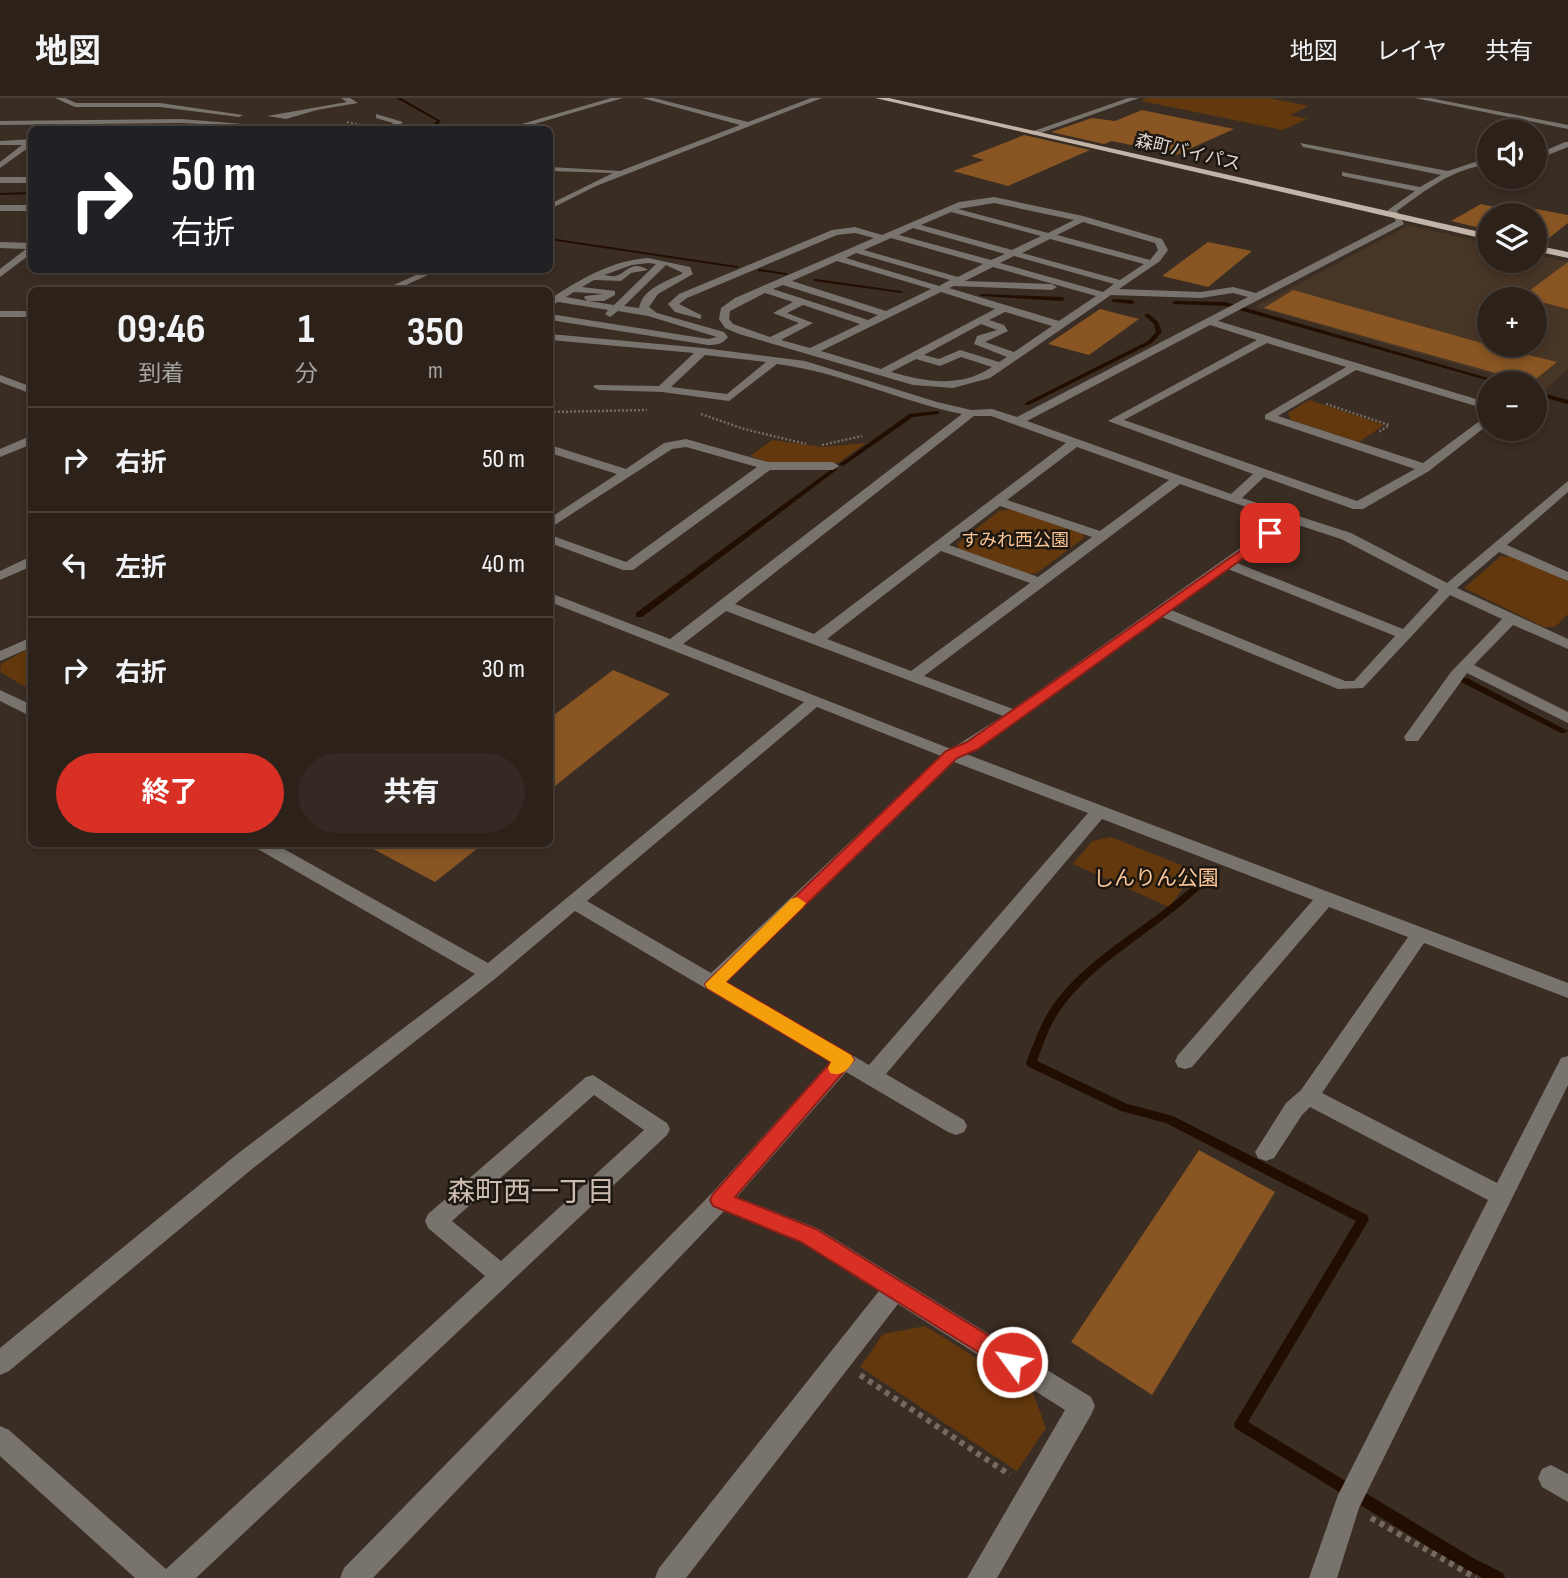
<!DOCTYPE html>
<html lang="ja">
<head>
<meta charset="utf-8">
<style>
	:root { --surface:#2c221a; --page:#342a23; --text:#f1f3f6; --muted:#a6a4a2; --line:#483f39; --accent:#d93025 }
	body { margin:0; font-family:"Sofia Sans Condensed","Noto Sans JP",sans-serif; background:var(--page); color:var(--text); height:100vh; display:flex; flex-direction:column; font-size:26px; white-space:nowrap }
	* { box-sizing:border-box; margin:0 }
	p { font-size:23px; color:var(--muted) }
	.icon { flex:none; width:38px; height:38px; fill:none; stroke:currentColor; stroke-width:2; stroke-linecap:round; stroke-linejoin:round }
	.map { position:relative; flex:1; overflow:hidden }
	.drawer { position:absolute; left:28px; top:189px; width:525px; height:560px; display:flex; flex-direction:column; background:var(--surface); border-radius:10px; box-shadow:0 4px 10px #0003,0 0 0 2px var(--line) }
	.drawer>* { flex:none }
	.hud { position:absolute; left:28px; top:28px; width:525px; height:147px; border-radius:10px; box-shadow:0 4px 10px #0003,0 0 0 2px var(--line); background:#202124; color:#fff; overflow:hidden }
	.tools { position:absolute; left:1477px; top:21px; display:grid; gap:14px }
	.tools a { display:grid; place-items:center; width:70px; height:70px; border-radius:50%; background:var(--surface); box-shadow:0 4px 10px #0003,0 0 0 2px var(--line); font-size:35px }
	.pin { position:absolute; display:grid; place-items:center; width:60px; height:60px; color:#fff; margin:-30px; border-radius:14px; box-shadow:0 4px 10px #0006 }
	.me { position:absolute; width:77px; margin:-38px; rotate:302deg; stroke-linejoin:round; filter:drop-shadow(0 0 5px #0008) }
	.turn { display:flex; align-items:center; gap:24px; height:147px; padding:0 28px; font-size:32px }
	.turn .icon { width:91px; height:91px; stroke-width:2.5 }
	.turn b { display:block; font-size:49px; line-height:60px }
	.eta { display:flex; justify-content:space-evenly; align-items:center; height:119px; text-align:center }
	.eta b { font-size:42px; font-weight:700; line-height:49px }
	.action { display:flex; gap:14px; margin-top:auto; padding:14px 28px }
	.action a { flex:1; height:80px; border-radius:42px; background:var(--accent); color:#fff; font-size:28px; font-weight:700; line-height:80px; text-align:center }
	.action a+a { background:var(--page); color:var(--text) }
	ul { padding:0; list-style:none }
	li { display:flex; align-items:center; gap:21px; height:105px; padding:0 28px; border-top:2px solid var(--line) }
	li div { flex:1 }
	li b { display:block; font-size:26px }
	li em { font-style:normal }
	header { display:flex; align-items:center; gap:42px; box-sizing:border-box; height:98px; padding:0 35px; background:var(--surface); border-bottom:2px solid var(--line) }
	header strong { font-size:33px }
	nav { display:flex; gap:38px; margin-inline-start:auto; font-size:24px }
	.map>svg:first-child { display:block }
	.built { fill:#473526; fill-rule:evenodd }
	.green { fill:#62380c }
	.lines { fill:none; stroke-linecap:round; stroke-linejoin:round }
	.stream { fill:#220e00; fill-rule:evenodd }
	.building { fill:#885523 }
	.path-far2 { stroke:#756960; stroke-width:2; stroke-dasharray:2 2; stroke-linecap:butt }
	.path-far1 { stroke:#756960; stroke-width:2.5; stroke-dasharray:2 2; stroke-linecap:butt }
	.path { stroke:#756960; stroke-width:6; stroke-dasharray:5 5; stroke-linecap:butt }
	.minor { fill:#79736d; fill-rule:evenodd }
	.major { fill:#c2b4a9; fill-rule:evenodd }
	.route { fill:#d93025; stroke:#8d1f18; stroke-width:2 }
	.slow { fill:#f59e0b }
	.labels { text-anchor:middle; stroke-width:5; stroke-linejoin:round; paint-order:stroke }
	.far-street-label { font-size:18px; fill:#ded6cf; stroke:#1d1712 }
	.far-park-label { font-size:18px; fill:#fac494; stroke:#1d1712 }
	.park-label { font-size:21px; fill:#fac494; stroke:#1d1712 }
	.near-neighbourhood-label { font-size:28px; fill:#ccbcaf; stroke:#1d1712 }
</style>
</head>
<body>
<header>
<strong>地図</strong>
<nav><a>地図</a><a>レイヤ</a><a>共有</a></nav>
</header>
<div class="map">
<svg width="1568" height="1480" viewBox="0 0 1568 1480">
	<rect width="100%" height="100%" fill="#3a2d23"/>
	<path class="built" d="M1409 127 1489 146V163H1535V156L1568 164V271L1545 292 1535 289V285H1522L1255 209ZM1489 201H1535V247H1489Z"/>
	<path class="green" d="M1147 0H1269L1309 8 1290 17 1307 21 1283 32 1141 3Z
		M1309 302 1384 327 1359 344 1291 322 1288 315Z
		M772 342 822 349 866 345 838 365H772L750 358Z
		M1010 411 1083 436 1084 440 1037 475 1029 476 959 451 957 446 999 413Z
		M1501 458 1513 459 1568 483V516L1555 529H1544L1464 490Z
		M31 549V592L0 574 1 566Z
		M1111 739 1196 773 1169 809 1073 766 1092 743Z
		M925 1228 1033 1295 1046 1330 1017 1373 860 1269 883 1236Z"/>
	<g class="lines">
		<path class="stream" d="M396 0H401L441 23 432 32H427L437 23Z
			M32 94V96L0 97V95Z
			M550 140 737 168 739 169 737 170 550 142Z
			M760 171 786 175 788 176 786 177 758 173V171Z
			M816 181 901 193 903 194 901 195 814 183V181Z
			M980 196 1062 199 1065 201 1062 203 982 198 980 197Z
			M1114 201 1132 202 1135 204 1132 206 1112 204V202Z
			M1175 203 1225 204 1505 285H1497L1225 208 1173 206 1172 205Z
			M1145 216H1149L1158 224 1162 234 1152 245 1029 307H1025V305L1148 243 1156 234 1154 226 1145 218Z
			M1535 293 1568 302V306L1535 297Z
			M937 313 939 314V316L913 319 843 368 838 367 909 316Z
			M833 370 838 371 642 519H636V515Z
			M1461 580H1467L1568 633 1564 635H1561L1461 584 1460 582Z
			M1207 777 1212 780 1210 782C1193 798 1175 813 1156 827 1122 853 1083 878 1059 914 1049 929 1043 946 1037 963L1127 1006 1173 1018 1367 1117 1369 1121 1367 1125 1248 1324 1473 1460 1503 1475 1505 1480H1483L1463 1470 1235 1330 1234 1326 1356 1123 1166 1025 1121 1013 1027 968 1026 965C1034 945 1041 924 1053 907 1077 873 1113 849 1146 825 1166 811 1185 795 1204 778Z"/>
	</g>
	<path class="building" d="M1142 12 1234 31 1176 57 1112 43 1104 46 1051 34 1092 20 1115 23Z
		M1024 37 1090 52 1008 88 953 73 984 62 971 58Z
		M1481 106 1528 116 1536 111 1568 117V125L1544 144 1535 142V117H1489V132L1451 123Z
		M1208 144 1252 153 1208 189 1162 178Z
		M1568 164V211L1521 199Z
		M1293 192 1489 247 1557 264 1531 285 1264 210Z
		M1100 211 1139 221 1089 257 1048 246Z
		M613 572 670 596 550 692V620Z
		M364 746H483L435 784Z
		M1199 1052 1275 1094 1152 1297 1071 1244Z"/>
	<g class="lines">
		<path class="path-far2" d="M347 24 366 28"/>
		<path class="path-far1" d="M1326 306 1389 327 1379 334
			M550 314 647 312
			M701 316 744 331 806 346
			M822 347 862 338"/>
		<path class="path" d="M860 1277 1010 1377
			M1371 1420 1476 1480"/>
		<path class="minor" d="M55 0H65L76 5H160L243 17 239 19 160 9H75Z
			M341 0H350L358 5 317 12 286 21 267 18 347 4Z
			M611 0H623L514 32H501Z
			M642 0H654L748 24 811 0H822L596 88 550 111V106L613 75 550 73V69L620 73 740 27Z
			M1128 0H1139L1035 37 1028 35Z
			M1415 0H1430L1568 27V31Z
			M376 16 403 24 394 32H386L393 25 376 20Z
			M181 21 319 32 181 25 0 27V23Z
			M32 41V47L0 70V64L22 47H0V43Z
			M1565 44H1568V49L1535 62V57Z
			M1300 45 1448 73 1475 64 1489 63V67C1454 69 1425 93 1397 113L1404 126 1218 223 1489 305V312L1356 272 1278 318 1423 365 1485 319 1489 318V326L1429 373 1363 411H1353L1264 379 1242 400 1351 435 1447 485 1568 383V394L1507 447 1568 474V483L1499 454 1457 490 1568 541V551L1513 527 1474 567 1568 614V625L1467 575 1418 643H1406L1404 639 1451 574 1502 521 1450 497 1363 590 1338 591 1162 519 966 656 1568 885V900L1424 845 1322 995 1497 1085 1561 960 1568 958V987L1359 1410 1337 1480H1309L1338 1397 1488 1102 1310 1009 1302 1017 1274 1060 1266 1063 1258 1060 1255 1054 1286 1005 1301 992 1408 839 1329 809 1192 969 1185 971 1178 969 1175 963 1178 957 1313 802 1102 721 886 976 964 1022 967 1028 964 1034 956 1037 948 1034 846 974 737 1099 817 1130 1091 1299 1095 1308 1091 1317 997 1480H967L1065 1312 898 1206 686 1480H655L659 1470 879 1193 801 1144 724 1113 373 1480H340L344 1470 712 1095 830 964 575 813 496 880 252 1071 9 1273 0 1277V1250L236 1057 475 876 256 750 254 746H275L488 865 804 604 550 504V495L670 541 962 316C899 303 840 274 777 266L729 303 662 294 599 292 593 289 595 287 659 288 694 255 550 242V236L703 250 805 263 937 304 971 312 992 311 1017 319 1248 199 1233 195 1201 200 1111 197 990 280 953 290 913 287 739 236 725 230 719 221 721 210 735 200 874 140 855 135 837 137 687 200 679 206 701 217V221L675 214 668 206 679 196 832 132 855 129 882 137 959 104 994 99 1083 118 1162 141 1168 152 1160 163 1119 191 1201 194 1233 189 1256 195 1396 123 1388 112 1415 93 1342 78V74L1420 89 1441 77 1303 49ZM994 105 1074 122 1048 135 958 111ZM951 114 1041 138 1012 152 921 127ZM1083 124 1155 145 1158 152 1150 162 1057 137ZM913 130 1005 156 991 162 899 137ZM891 140 983 166 958 179 864 152ZM1050 141 1144 166 1120 182 1022 155ZM856 155 950 182 939 188 846 160ZM1014 158 1114 186 1103 194 1000 165ZM837 163 931 191 886 213 792 183ZM993 169 1096 198 1059 223 949 190 954 188 1052 192 1057 189 1052 186 965 183ZM783 187 878 217 868 222 773 191ZM941 194 995 211 881 271 821 253ZM765 195 793 204 773 215 799 225 770 239 733 226 729 221 730 213ZM803 207 860 226 810 250 781 242 813 225 787 215ZM1005 214 1052 228 1014 254 985 244 1008 233 1004 227 989 222ZM981 226 997 232 977 238 974 246 1007 259 999 264 960 252 939 261 924 257ZM1210 227 1257 242 1108 323 1253 376 1231 396 1027 323ZM1267 245 1346 269 1265 317V321L1415 371 1357 403 1124 322ZM705 257 766 264 727 296 671 289ZM961 259 992 269C961 290 925 284 891 274L916 261 940 268ZM974 318H991L1066 345 814 536 735 506ZM1077 349 1169 382 1100 433 1007 402ZM1180 386 1281 421 1013 611 924 578ZM1000 408 1092 439 1038 479 949 447ZM1292 425 1341 441 1439 492 1403 531 1237 465ZM941 453 1030 485 911 573 827 541ZM1228 471 1395 538 1354 583H1345L1171 512ZM726 513 1003 618 951 651 683 546ZM817 609 941 658 711 875 587 803ZM954 664 1088 715 869 967 726 884Z
			M0 79H32V85H0Z
			M0 107H32V113H0Z
			M0 144 32 145V155L0 179V171L26 151 0 150Z
			M648 160 690 169 693 176 658 196 649 209 657 215 724 234 728 239C723 246 717 247 708 247L550 222V216L708 241 717 239 648 218 618 213 610 219 605 216 608 212 558 204 550 208V201C581 181 610 163 648 160ZM648 165 656 166 614 207 589 203H604L615 197V193L582 189 594 182 621 183 631 175 648 172C631 162 628 174 616 178 612 179 608 177 604 177L632 167ZM666 167 683 175C666 184 643 190 639 210L624 208ZM574 194 603 196 585 198 584 200 588 203 566 199Z
			M247 172H269L264 175Z
			M427 172H439L395 192H383Z
			M0 213H32V219H0Z
			M0 277 32 289V296L0 284Z
			M28 339H32V346L0 359V351Z
			M686 341 768 364H833L839 368 833 372H770L633 472H623L550 445V437L626 464 757 369 686 349 672 351 550 430V420L617 376 550 355V347L626 371 664 345Z
			M32 458V468L0 482V473Z
			M32 539V549L0 563V553Z
			M0 592 32 607V619L0 603Z
			M593 977 667 1025 670 1031 667 1037 196 1480H135L0 1358V1328L9 1332 166 1471 485 1178 428 1130 425 1123 428 1116 586 979ZM594 997 644 1032 501 1163 452 1123Z
			M1551 1367 1568 1376V1404L1542 1389 1538 1380 1542 1371Z"/>
		<path class="major" d="M875 0H889L1489 136V142Z
			M1535 147 1568 154V160L1535 153Z"/>
	</g>
	<path class="route" d="M1270 432 1276 435 1274 438 978 651 957 660 726 884 851 957 854 962 735 1099 816 1131 1020 1257 1023 1264 1020 1272 1012 1275 801 1144 713 1108 710 1102 713 1096 831 964 707 890 705 886 946 653 967 644Z"/>
	<path class="slow" d="M797 799 806 805 803 809 726 884 851 957 854 962C848 972 842 979 830 975L828 970 831 964 707 890 705 886 791 801Z"/>
	<g class="labels">
		<g class="far-street-label">
			<text transform="translate(1188 54) rotate(13)" y="6">森町バイパス</text>
		</g>
		<g class="far-park-label">
			<text x="1015" y="448">すみれ西公園</text>
		</g>
		<g class="park-label">
			<text x="1156" y="787">しんりん公園</text>
		</g>
		<g class="near-neighbourhood-label">
			<text x="531" y="1103">森町西一丁目</text>
		</g>
	</g>
</svg>
<div class="tools">
<a><svg class="icon" aria-label="sound" viewBox="0 0 24 24"><path d="M4 9h4l5-4v14l-5-4H4zM17 9q2 3 0 6"/></svg></a>
<a><svg class="icon" aria-label="layers" viewBox="0 0 24 24"><path d="M12 4l9 5-9 5-9-5zM3 14l9 5 9-5"/></svg></a>
<a>+</a>
<a>−</a>
</div>
<div class="pin" style="left:1270px;top:435px;background:#d93025"><svg class="icon" aria-label="arrive" viewBox="0 0 24 24"><path d="M6 21V4h12l-3 4 3 4H6"/></svg></div>
<svg class="me" style="left:1012px;top:1264px" viewBox="-20 -20 40 40"><circle r="17" fill="#d93025" stroke="#fff" stroke-width="3"/><path d="M0-11L8 9 0 5-8 9z" fill="#fff"/></svg>
<div class="hud">
<div class="turn"><svg class="icon" aria-label="right" viewBox="0 0 24 24"><path d="M7 20v-9h11M14 6l5 5-5 5"/></svg><div><b>50 m</b>右折</div></div>
</div>
<section class="drawer">
<div class="eta">
<div><b>09:46</b><p>到着</p></div>
<div><b>1</b><p>分</p></div>
<div><b>350</b><p>m</p></div>
</div>
<ul>
<li><svg class="icon" aria-label="right" viewBox="0 0 24 24"><path d="M7 20v-9h11M14 6l5 5-5 5"/></svg><div><b>右折</b></div><em>50 m</em></li>
<li><svg class="icon" aria-label="left" viewBox="0 0 24 24"><path d="M17 20v-9H6M10 6l-5 5 5 5"/></svg><div><b>左折</b></div><em>40 m</em></li>
<li><svg class="icon" aria-label="right" viewBox="0 0 24 24"><path d="M7 20v-9h11M14 6l5 5-5 5"/></svg><div><b>右折</b></div><em>30 m</em></li>
</ul>
<div class="action"><a>終了</a><a>共有</a></div>
</section>
</div>
</body>
</html>
